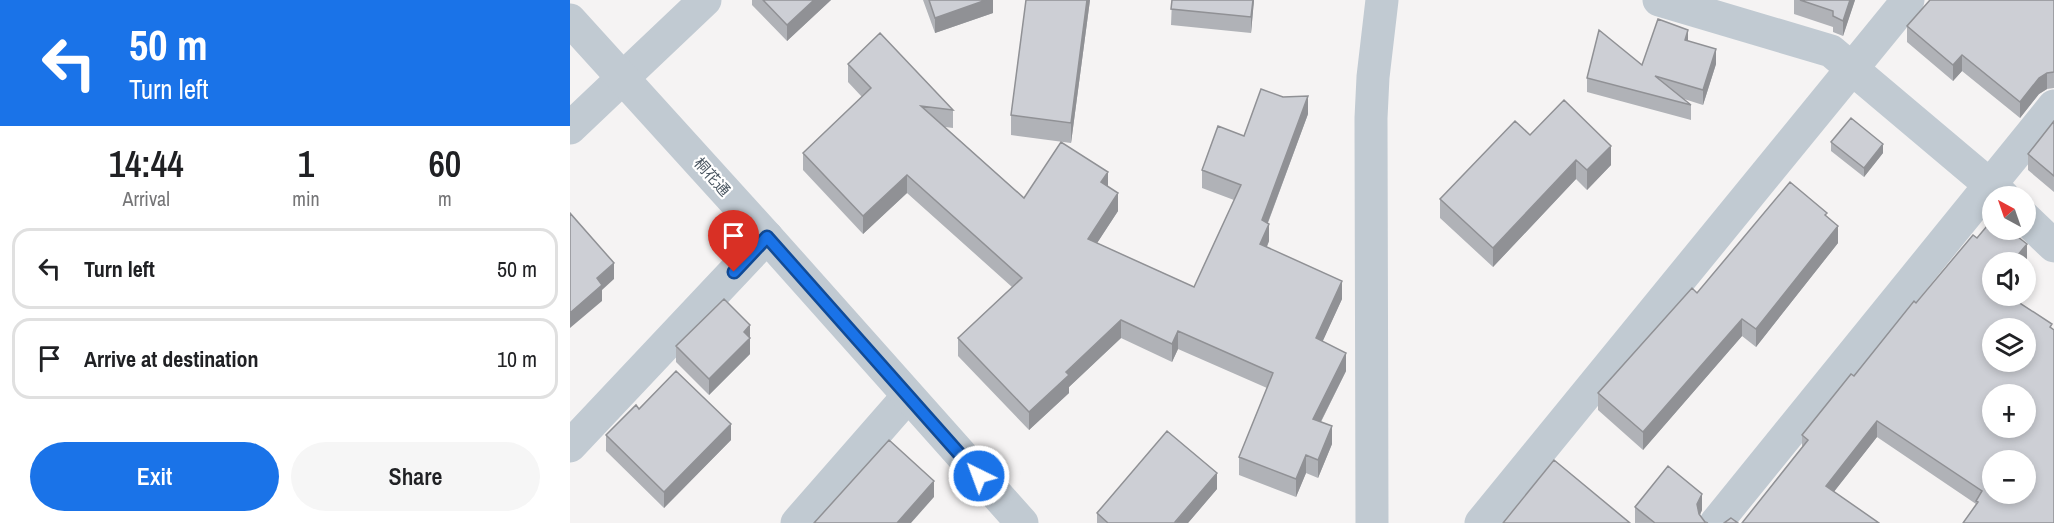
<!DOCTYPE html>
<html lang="en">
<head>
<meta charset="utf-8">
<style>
	:root { --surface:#fff; --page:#f6f6f6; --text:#202124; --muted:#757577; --line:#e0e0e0; --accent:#1a73e8 }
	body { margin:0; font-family:"Archivo Narrow","Noto Sans JP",sans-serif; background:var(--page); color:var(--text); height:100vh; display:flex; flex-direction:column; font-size:22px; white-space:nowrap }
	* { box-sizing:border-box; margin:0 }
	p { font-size:20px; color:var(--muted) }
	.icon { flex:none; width:33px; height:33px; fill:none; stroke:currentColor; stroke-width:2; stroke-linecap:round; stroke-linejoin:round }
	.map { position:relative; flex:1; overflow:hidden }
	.details { display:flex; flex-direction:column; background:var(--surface); width:570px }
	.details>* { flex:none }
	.top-card { background:#1a73e8; color:#fff; overflow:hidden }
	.needle { width:39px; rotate:320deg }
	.fabs { position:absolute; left:1412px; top:186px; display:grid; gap:12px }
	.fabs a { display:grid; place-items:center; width:54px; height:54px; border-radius:50%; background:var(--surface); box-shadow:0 3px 9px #0003; font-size:30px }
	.pin { position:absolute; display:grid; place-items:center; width:51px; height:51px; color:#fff; margin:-62px -26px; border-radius:50% 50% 50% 0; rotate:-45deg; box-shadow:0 0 6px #0007 }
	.pin .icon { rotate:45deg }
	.me { position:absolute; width:66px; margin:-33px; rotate:318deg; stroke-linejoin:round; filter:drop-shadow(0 0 4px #0008) }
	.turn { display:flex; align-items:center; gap:21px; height:126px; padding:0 30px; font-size:27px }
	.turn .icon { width:78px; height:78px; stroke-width:2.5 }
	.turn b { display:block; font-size:42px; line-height:51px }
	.eta { display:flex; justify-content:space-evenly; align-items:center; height:102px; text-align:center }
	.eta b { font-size:36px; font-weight:600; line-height:42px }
	.action { display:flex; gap:12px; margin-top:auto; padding:12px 30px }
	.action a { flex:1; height:69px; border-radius:36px; background:var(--accent); color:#fff; font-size:24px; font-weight:600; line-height:69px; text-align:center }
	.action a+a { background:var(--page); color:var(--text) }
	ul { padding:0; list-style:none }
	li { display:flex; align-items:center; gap:18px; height:81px; margin:0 12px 9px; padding:0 18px; border:3px solid var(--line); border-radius:18px }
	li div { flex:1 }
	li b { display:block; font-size:22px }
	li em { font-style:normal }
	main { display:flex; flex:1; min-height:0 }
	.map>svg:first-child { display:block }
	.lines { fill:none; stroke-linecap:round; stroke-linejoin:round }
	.minor { stroke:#c1cad2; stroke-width:33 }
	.tertiary { stroke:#c1cad2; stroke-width:33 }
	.wall { fill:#b0b2b7 }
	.shaded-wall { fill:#909195 }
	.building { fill:#cdcfd5; stroke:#909195; stroke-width:1.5; fill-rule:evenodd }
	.route-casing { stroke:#114b97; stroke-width:15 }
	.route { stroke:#1a73e8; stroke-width:10 }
	.labels { text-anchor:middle; stroke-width:4.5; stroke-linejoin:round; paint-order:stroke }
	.street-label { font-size:15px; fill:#4a5661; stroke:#fff }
</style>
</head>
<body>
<main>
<section class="details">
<div class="top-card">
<div class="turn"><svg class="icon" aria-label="left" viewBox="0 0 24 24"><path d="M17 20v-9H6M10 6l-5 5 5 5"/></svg><div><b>50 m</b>Turn left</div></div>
</div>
<div class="eta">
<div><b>14:44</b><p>Arrival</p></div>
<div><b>1</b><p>min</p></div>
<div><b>60</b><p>m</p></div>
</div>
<ul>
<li><svg class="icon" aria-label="left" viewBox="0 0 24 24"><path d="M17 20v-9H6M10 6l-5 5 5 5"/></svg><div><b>Turn left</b></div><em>50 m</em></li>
<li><svg class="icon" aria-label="arrive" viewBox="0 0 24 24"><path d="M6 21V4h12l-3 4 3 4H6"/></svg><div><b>Arrive at destination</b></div><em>10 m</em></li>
</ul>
<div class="action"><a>Exit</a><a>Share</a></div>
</section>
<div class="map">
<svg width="1484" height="523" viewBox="0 0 1484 523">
	<rect width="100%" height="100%" fill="#f5f3f3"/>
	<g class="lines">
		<path class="minor" d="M1089 0 1261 51 1433 196
			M0 128 135 0
			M1455 218 1484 246
			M0 446 197 237
			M227 523 338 396
			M802 523 801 118 803 77 812 0
			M911 523 1338 0
			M1146 523 1484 106"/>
		<path class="tertiary" d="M0 20 197 237 452 523"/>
	</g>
	<path class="wall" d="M182 0H261L217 41 182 5Z
		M353 0H423V13L365 33Z
		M456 0H520L501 143 441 135V115Z
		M602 0H684L681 33 601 25Z
		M1224 0H1285L1273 36 1263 32V27L1224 14Z
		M1484 0V88L1477 89 1469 94 1450 118 1392 71 1383 81 1337 42V26Z
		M1118 41 1146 64 1133 105 1114 99 1121 105V120L1017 92V78L1072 65Z
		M278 64 383 110V128L375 127 454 198 538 187 548 211 527 243 624 287 664 200 632 188V170L674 136 738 114 698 223 699 241 697 247 772 299 752 342 776 371 751 422 762 444 748 478 736 473 726 497 669 475V457L697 388 608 349 602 362 551 338 499 387V393L459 430 388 356V338L442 287 337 193 293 234 233 170V153L292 97 278 82Z
		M1484 121V192L1458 170V154Z
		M960 135 1041 165 1017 190 1006 179 923 267 870 218V199Z
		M1261 142 1313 153 1294 177 1261 151Z
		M1257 217 1268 243 1186 347 1172 336 1073 450 1028 410V393L1127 293Z
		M1407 238 1457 260 1422 296 1482 329 1484 523 1406 504 1307 437 1264 491 1172 523 1232 447V435L1346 303Z
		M180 325V354L139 395 106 362V346Z
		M69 409 161 440 94 508 36 451V435Z
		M647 489 618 523H527V513Z
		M1065 507 1132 510 1130 515 1135 522 1138 523H1065Z"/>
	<path class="shaded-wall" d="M244 0H261L217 41V25Z
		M416 0H423V13L365 33V18Z
		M517 0H520L501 143V123Z
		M683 0H684L681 33V17Z
		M1280 0H1285L1273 36V21Z
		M1118 30V45L1115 40Z
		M1146 49V64L1133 105V90Z
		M1392 55V71L1383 81V65Z
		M1477 73V89L1469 94 1450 118V102L1469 78Z
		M738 96V114L692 238V220Z
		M1313 144V153L1294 177V168Z
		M1041 146V165L1017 190V170Z
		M1006 160V179L923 267V248Z
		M538 172V190L531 182Z
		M337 175V193L293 234V216Z
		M548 193V211L518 257V239Z
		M699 224V241L690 262V244Z
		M1268 226V243L1186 347V329Z
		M1457 244V260L1455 263 1442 262Z
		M44 263V279L32 290V301L0 328V313L27 278Z
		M772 281V299L746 356V338Z
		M1172 319V336L1073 450V432Z
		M551 320V338L499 387V393L459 430V412L496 372Z
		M180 325V354L139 395V379Z
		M608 331V349L602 362V344Z
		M776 353V371L743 437V419Z
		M1307 421V437L1256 502V486Z
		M161 424V440L94 508V492Z
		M762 426V444L748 478V460Z
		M736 455V473L726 497V479Z
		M647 473V489L618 523H605Z
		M364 481V497L341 523H327Z
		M1132 494V510L1127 521V504Z"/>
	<path class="building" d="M193 0H244L217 25Z
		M359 0H416L365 18Z
		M456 0H517L501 123 441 115Z
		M602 0H683L681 17 601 9Z
		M1230 0H1280L1273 21 1263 16V11Z
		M1360 0H1484V72L1477 73 1469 78 1450 102 1392 55 1383 65 1337 26Z
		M1088 19 1118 30 1115 40 1146 49 1133 90 1085 76 1121 105 1017 78 1029 30 1072 65Z
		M310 33 383 110 351 106 454 198 491 142 538 172 531 182 548 193 518 239 624 287 671 185 632 170 648 126 674 136 691 89 713 97 738 96 692 220 699 224 690 244 772 281 746 338 776 353 743 419 762 426 748 460 736 455 726 479 669 457 703 373 608 331 602 344 551 320 496 372 499 375 459 412 388 338 452 278 337 175 293 216 233 153 301 88 278 64Z
		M994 100 1041 146 1017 170 1006 160 923 248 870 199 945 121 960 135Z
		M1281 118 1313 144 1294 168 1261 142Z
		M1484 121V176L1458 154Z
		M1220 182 1257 213 1255 215 1268 226 1186 329 1172 319 1073 432 1028 393 1122 288 1127 293Z
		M0 213 44 263 27 278 32 285 0 313Z
		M1422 220V230H1439L1457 244 1442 262H1422V296H1439L1482 324 1480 327 1484 330V523H1393L1408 502 1406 501 1412 491 1307 421 1256 486 1309 523H1172L1238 440 1232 435 1281 374 1284 376 1344 301 1346 303 1403 235 1407 238ZM1422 328H1455V362H1422ZM1422 394H1455V428H1422ZM1422 460H1455V494H1422Z
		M154 299 180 325 174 332 180 338 139 379 106 346Z
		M106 371 161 424 94 492 36 435 66 405 69 409Z
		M597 431 647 473 605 522V523H538L527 513Z
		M319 440 364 481 327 523H244Z
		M984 460 1060 523H933Z
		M1098 466 1132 494 1127 504 1129 514 1135 522 1138 523H1085L1065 507Z
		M1161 518 1168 523H1154Z"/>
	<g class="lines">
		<defs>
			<path id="route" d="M164 272 197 237 409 476"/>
		</defs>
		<use href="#route" class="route-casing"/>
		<use href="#route" class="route"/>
	</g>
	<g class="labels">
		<g class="street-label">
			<text transform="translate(142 177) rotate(48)" y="5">桐花通</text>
		</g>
	</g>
</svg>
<div class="fabs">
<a><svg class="needle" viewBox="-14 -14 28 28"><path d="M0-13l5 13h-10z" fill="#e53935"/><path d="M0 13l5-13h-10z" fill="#757577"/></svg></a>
<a><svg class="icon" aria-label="sound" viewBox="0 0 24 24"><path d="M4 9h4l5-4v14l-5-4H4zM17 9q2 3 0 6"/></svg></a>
<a><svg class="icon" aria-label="layers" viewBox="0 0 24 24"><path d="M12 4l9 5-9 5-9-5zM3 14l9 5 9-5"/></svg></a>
<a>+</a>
<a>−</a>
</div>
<div class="pin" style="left:164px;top:272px;background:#d93025"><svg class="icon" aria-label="arrive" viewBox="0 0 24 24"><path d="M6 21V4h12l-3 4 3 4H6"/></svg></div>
<svg class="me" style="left:409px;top:476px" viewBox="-20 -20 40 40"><circle r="17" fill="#1a73e8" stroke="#fff" stroke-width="3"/><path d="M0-11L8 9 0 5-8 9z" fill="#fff"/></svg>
</div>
</main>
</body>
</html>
